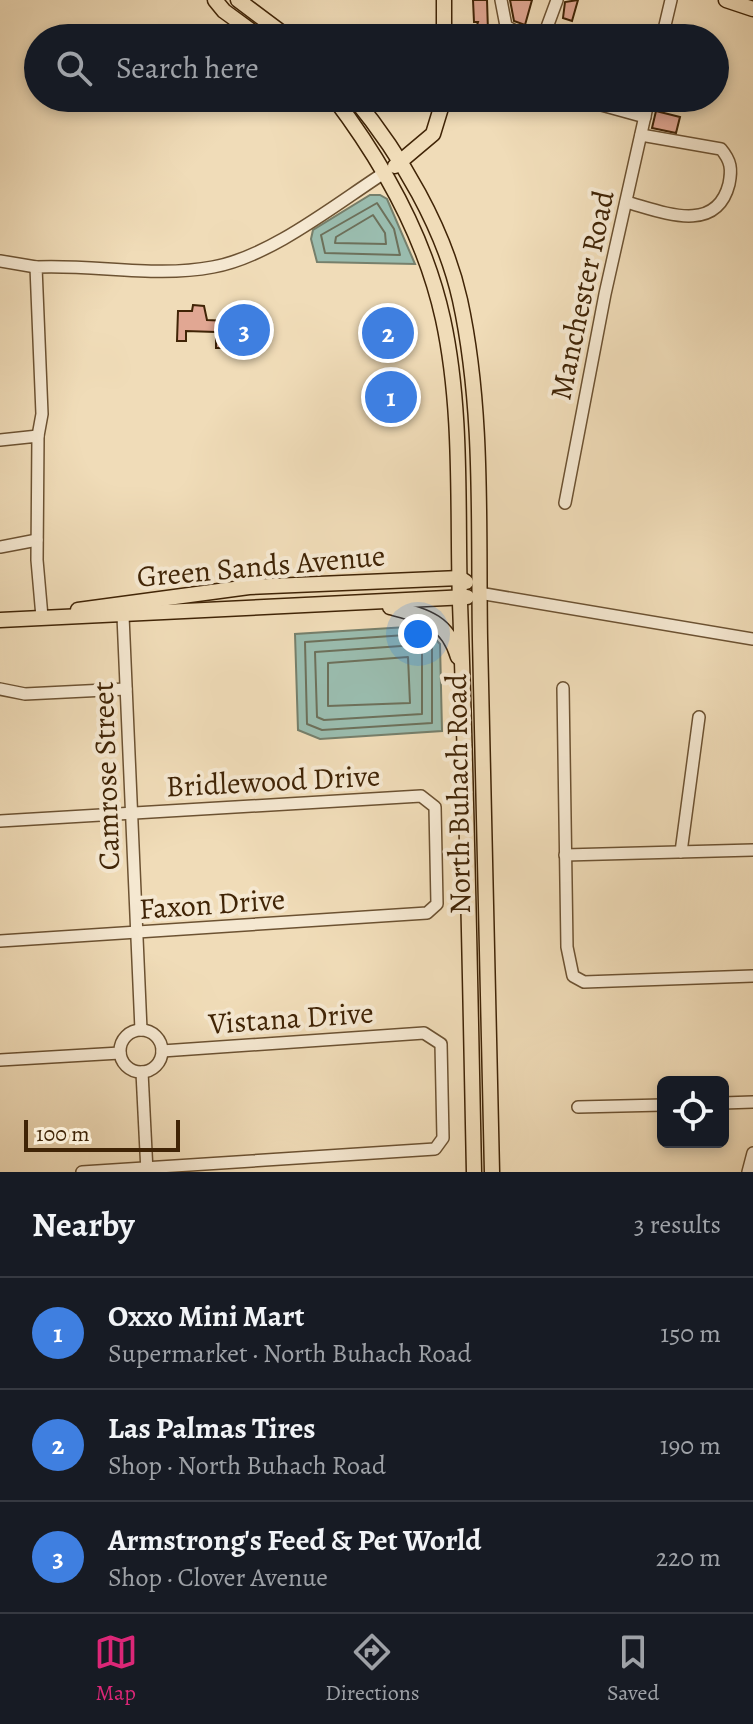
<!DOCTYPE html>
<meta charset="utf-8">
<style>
body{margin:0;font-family:Alegreya,serif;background:#242831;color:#f1f3f6}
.controls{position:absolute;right:24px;bottom:24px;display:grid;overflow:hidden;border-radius:12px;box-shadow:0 4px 12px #0003}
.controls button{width:72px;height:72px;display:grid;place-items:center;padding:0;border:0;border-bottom:2px solid #363941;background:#171b24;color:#f1f3f6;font:40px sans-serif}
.scale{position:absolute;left:24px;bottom:20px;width:156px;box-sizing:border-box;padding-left:8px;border:4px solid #402406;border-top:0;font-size:22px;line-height:28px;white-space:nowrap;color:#402406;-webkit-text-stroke:6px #f5e8d1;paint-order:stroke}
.you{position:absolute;left:418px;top:634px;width:28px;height:28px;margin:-20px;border:6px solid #fff;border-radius:50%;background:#1a73e8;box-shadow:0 0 0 12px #1a73e833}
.badge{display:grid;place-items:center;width:52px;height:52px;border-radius:50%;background:#db2777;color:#fff;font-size:26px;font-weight:700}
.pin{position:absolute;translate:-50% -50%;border:4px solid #fff;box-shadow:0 2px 8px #0006}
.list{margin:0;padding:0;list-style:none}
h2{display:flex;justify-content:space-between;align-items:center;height:104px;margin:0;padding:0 32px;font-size:34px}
h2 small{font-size:26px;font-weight:400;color:#9ea1a6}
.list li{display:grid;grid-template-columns:52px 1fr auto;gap:24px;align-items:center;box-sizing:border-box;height:112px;padding:0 32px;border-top:2px solid #363941}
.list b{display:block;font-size:30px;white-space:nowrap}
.list p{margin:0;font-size:26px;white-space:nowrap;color:#9ea1a6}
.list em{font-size:26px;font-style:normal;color:#9ea1a6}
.icon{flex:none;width:44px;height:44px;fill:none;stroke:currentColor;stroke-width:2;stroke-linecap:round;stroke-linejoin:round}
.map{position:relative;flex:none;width:753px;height:1172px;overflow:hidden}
.search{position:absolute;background:#171b24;box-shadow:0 4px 12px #0003;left:24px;right:24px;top:24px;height:88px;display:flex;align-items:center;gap:20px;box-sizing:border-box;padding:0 28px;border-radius:44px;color:#9ea1a6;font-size:30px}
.sheet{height:440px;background:#171b24}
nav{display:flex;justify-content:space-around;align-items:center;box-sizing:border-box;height:112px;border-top:2px solid #363941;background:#171b24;font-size:22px;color:#9ea1a6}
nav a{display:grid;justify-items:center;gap:4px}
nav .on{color:#db2777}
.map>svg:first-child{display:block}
</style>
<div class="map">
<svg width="753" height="1172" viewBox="0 0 753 1172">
<rect width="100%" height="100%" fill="#f0dcb8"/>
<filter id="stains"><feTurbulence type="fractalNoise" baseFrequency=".0025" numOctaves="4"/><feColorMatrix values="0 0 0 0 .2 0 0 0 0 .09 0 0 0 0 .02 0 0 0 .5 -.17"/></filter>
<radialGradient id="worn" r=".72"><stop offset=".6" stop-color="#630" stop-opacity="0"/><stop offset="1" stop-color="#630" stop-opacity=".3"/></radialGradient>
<g fill="#9abcae" stroke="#767f6b" stroke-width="2">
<polygon points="370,195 380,195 387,199 415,264 317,262 311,239 313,230"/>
<polygon points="423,626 440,644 442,731 320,739 298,730 295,634"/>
</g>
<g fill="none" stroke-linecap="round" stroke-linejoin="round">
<g stroke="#6d705a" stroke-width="2">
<polygon points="377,203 394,229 400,255 325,253 321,235"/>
<polygon points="373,215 385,233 386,244 335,243 336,237"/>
<polygon points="420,634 432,648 432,723 322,730 307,724 305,642"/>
<polygon points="416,645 422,652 422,714 324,720 317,717 315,652"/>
<polygon points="408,657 410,703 328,706 328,663"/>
</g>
</g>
<g fill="#e1a793" stroke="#402406" stroke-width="2">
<polygon points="473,0 487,0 488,31 505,38 473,38 478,22 474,22"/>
<polygon points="510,0 532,0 525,25 514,21"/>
<polygon points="578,0 572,21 563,18 565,2"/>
<polygon points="656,111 680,117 676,133 652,128"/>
<polygon points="193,305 204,306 207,320 272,323 271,338 232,337 232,348 216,348 216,332 186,331 186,341 177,341 178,311 192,311"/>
</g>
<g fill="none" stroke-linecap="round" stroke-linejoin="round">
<defs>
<g id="minor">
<polyline points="501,0 506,26 527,38"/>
<polyline points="543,38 557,0"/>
<polyline points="662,38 671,0"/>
<polyline points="576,98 645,117"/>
<path d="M626 202C660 211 716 236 729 184 732 169 731 161 721 149L641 135"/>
<polyline points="0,261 36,267"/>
<path d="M38 436 42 414 36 267C94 264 156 278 213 267 270 257 336 204 384 173"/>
<polyline points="0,440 38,436 37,560 42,617"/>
<polyline points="565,503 605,294 649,98"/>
<polyline points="0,547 37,540"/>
<polyline points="479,593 753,639"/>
<polyline points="123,616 141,1030"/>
<polyline points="563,688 567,947 573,976 584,982 753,976"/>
<polyline points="0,689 25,694 126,689"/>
<polyline points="0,821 421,796 435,807 437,904 427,913 0,941"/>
<polyline points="681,852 699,717"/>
<polyline points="565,855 753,850"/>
<circle cx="141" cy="1051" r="21"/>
<polyline points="0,1060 120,1053"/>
<polyline points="142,1072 147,1172"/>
<polyline points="723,1103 753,1102"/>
<polyline points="578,1107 663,1105"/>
<polyline points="82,1172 435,1149 443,1138 441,1044 424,1033 162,1051"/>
<polyline points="748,1172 753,1153"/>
</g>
<g id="major">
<polyline points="215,0 224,11 261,38"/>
<polyline points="238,0 289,38"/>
<polyline points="444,0 444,38"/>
<polyline points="726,0 753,9"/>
<path d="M334 98C384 164 425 237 443 319 463 411 457 509 460 603 467 792 470 982 474 1172"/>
<path d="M354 98C401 155 444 228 460 300 484 410 478 527 480 639 484 817 488 994 492 1172"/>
<polyline points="395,166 433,134 444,98"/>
<path d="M390 607C424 616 447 620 458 657"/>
<polyline points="78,610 249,587 460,578 466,582"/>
<polyline points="0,620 467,597"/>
</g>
</defs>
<use href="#minor" stroke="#6c5232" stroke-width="14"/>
<use href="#major" stroke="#402406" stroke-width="17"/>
<use href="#minor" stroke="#f5e8d1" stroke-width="11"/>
<use href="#major" stroke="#f0dcb8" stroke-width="14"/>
</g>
<g text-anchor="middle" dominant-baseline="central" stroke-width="8" stroke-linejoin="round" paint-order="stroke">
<g font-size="30" fill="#402406" stroke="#f5e8d1">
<text transform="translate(582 295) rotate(-78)">Manchester Road</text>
<text transform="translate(261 566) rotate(-5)">Green Sands Avenue</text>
<text transform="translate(106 776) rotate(-92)">Camrose Street</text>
<text transform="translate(273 781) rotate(-3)">Bridlewood Drive</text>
<text transform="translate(458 794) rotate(-91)">North Buhach Road</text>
<text transform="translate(212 904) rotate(-4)">Faxon Drive</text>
<text transform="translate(291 1018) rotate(-4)">Vistana Drive</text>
</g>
</g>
<rect width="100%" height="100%" filter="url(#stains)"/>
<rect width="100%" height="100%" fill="url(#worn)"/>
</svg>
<div class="controls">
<button><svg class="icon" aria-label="locate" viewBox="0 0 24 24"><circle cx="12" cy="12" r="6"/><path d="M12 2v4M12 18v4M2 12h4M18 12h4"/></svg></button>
</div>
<div class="scale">100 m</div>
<div class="you"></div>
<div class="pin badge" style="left:391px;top:397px;background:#3f7fe0">1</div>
<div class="pin badge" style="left:388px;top:333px;background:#3f7fe0">2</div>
<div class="pin badge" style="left:244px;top:330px;background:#3f7fe0">3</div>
<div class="search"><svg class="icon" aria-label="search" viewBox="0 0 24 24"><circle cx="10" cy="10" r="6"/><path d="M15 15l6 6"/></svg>Search here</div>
</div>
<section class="sheet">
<h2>Nearby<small>3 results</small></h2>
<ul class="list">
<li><span class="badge" style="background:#3f7fe0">1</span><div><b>Oxxo Mini Mart</b><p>Supermarket · North Buhach Road</p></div><em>150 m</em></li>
<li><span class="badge" style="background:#3f7fe0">2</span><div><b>Las Palmas Tires</b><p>Shop · North Buhach Road</p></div><em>190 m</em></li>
<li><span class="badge" style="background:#3f7fe0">3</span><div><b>Armstrong's Feed &amp; Pet World</b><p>Shop · Clover Avenue</p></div><em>220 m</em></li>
</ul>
</section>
<nav>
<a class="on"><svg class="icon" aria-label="map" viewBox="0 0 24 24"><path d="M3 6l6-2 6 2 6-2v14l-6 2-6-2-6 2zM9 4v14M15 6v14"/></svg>Map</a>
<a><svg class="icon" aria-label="directions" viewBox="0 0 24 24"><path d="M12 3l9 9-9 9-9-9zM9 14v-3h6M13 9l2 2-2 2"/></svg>Directions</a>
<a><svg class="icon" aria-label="saved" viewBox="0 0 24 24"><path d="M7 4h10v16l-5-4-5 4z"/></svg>Saved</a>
</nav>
